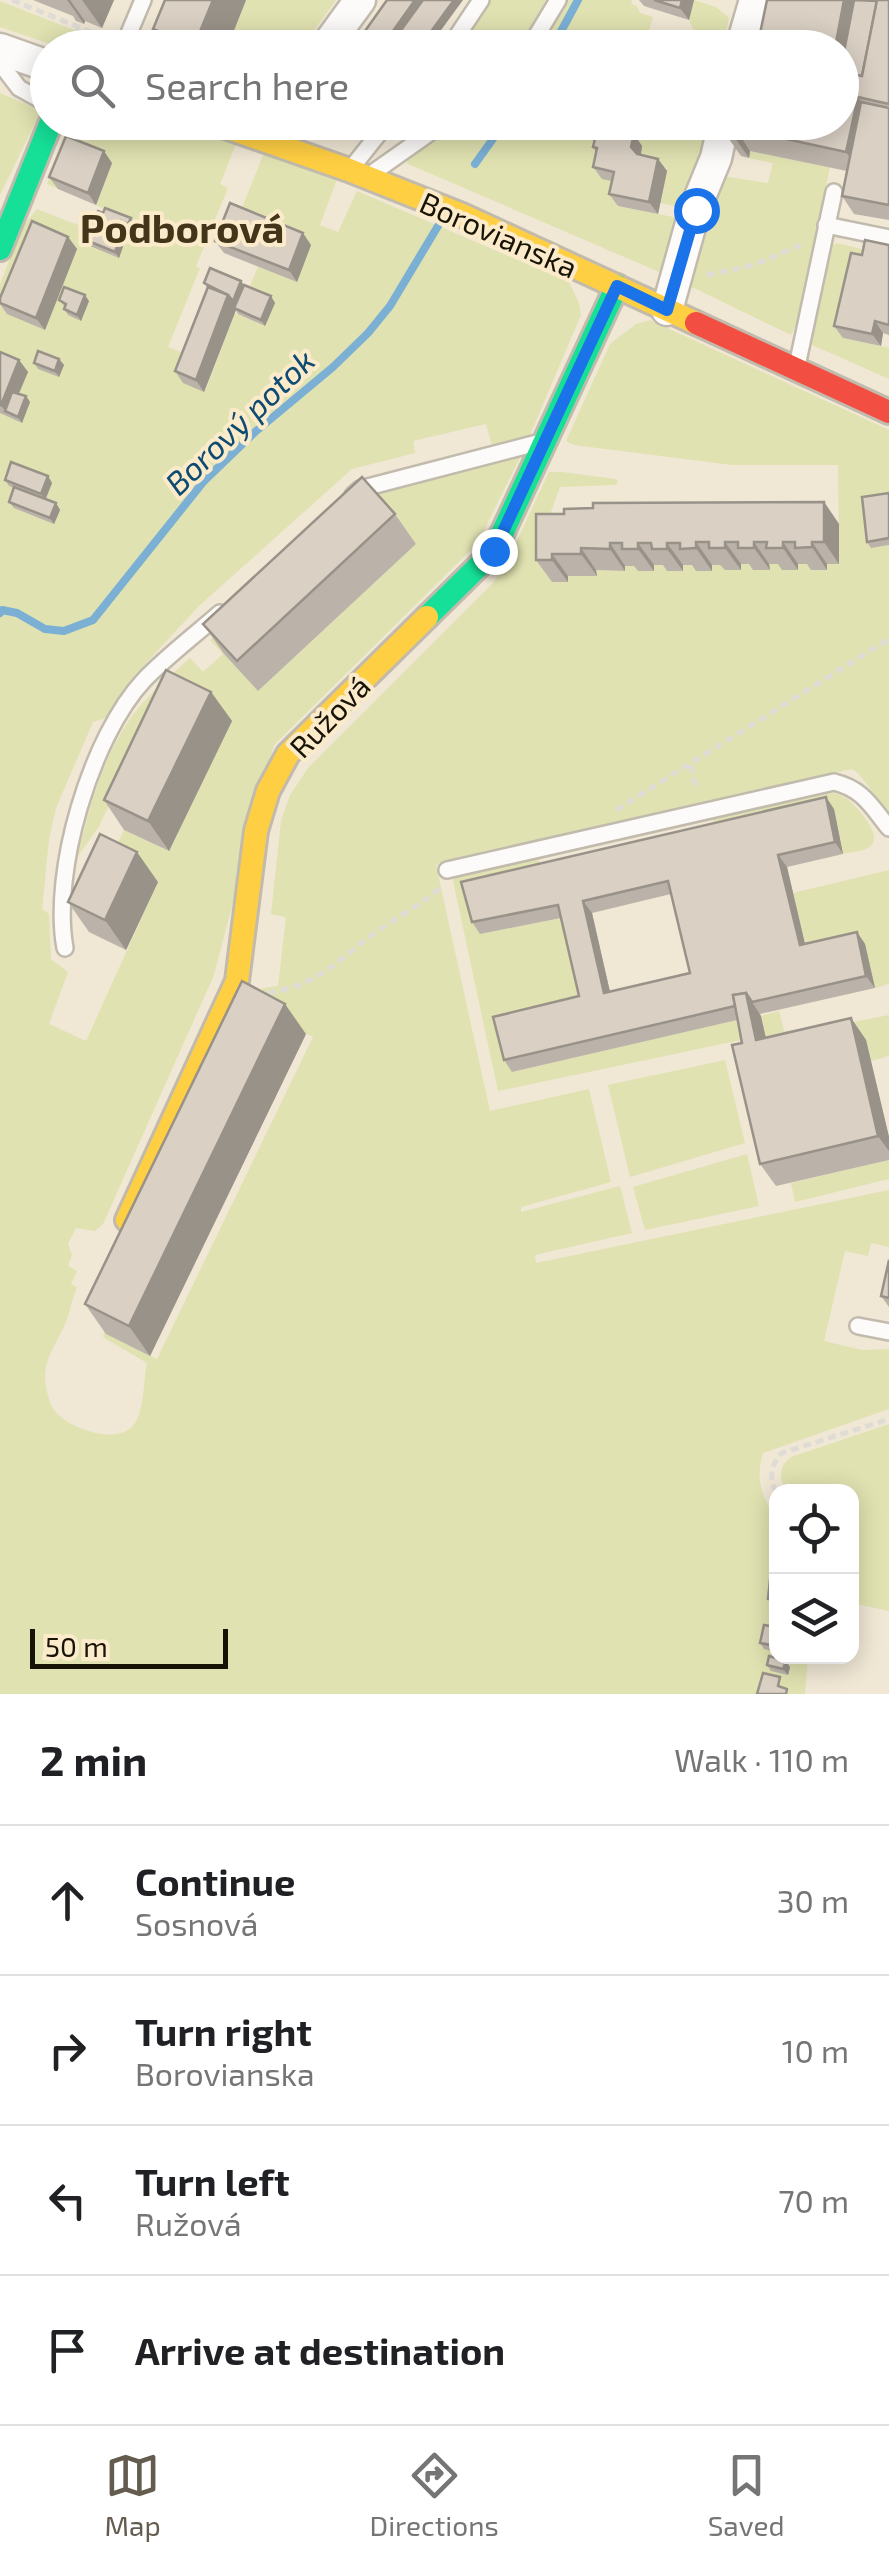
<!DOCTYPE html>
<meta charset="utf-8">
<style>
body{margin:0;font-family:"Exo 2",sans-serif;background:#f2f2f2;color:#202124}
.controls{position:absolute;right:30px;bottom:30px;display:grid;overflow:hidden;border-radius:20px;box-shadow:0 5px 25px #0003}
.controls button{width:90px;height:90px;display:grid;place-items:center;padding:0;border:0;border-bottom:2px solid #e0e0e0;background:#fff;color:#202124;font:50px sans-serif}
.scale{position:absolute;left:30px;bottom:25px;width:198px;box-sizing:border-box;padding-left:10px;border:5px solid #181307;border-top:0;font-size:28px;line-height:35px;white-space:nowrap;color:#181307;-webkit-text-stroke:8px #fbebca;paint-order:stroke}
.stop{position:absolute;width:30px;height:30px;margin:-22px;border:8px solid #1a73e8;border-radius:50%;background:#fff}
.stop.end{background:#1a73e8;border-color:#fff;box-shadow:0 2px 10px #0008}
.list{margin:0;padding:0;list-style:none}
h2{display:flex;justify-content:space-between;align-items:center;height:130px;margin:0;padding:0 40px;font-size:42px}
h2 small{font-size:32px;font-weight:400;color:#757577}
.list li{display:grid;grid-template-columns:65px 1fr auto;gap:30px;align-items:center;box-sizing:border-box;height:150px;padding:0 40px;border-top:2px solid #e0e0e0}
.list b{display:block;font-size:38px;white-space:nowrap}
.list p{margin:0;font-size:32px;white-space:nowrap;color:#757577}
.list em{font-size:32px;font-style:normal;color:#757577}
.icon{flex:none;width:55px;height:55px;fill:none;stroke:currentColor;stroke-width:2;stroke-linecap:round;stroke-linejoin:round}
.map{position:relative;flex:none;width:889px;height:1694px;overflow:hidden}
.search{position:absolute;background:#fff;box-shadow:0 5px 25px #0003;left:30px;right:30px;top:30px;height:110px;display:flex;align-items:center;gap:25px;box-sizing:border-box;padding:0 35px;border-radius:55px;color:#757577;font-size:38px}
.sheet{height:730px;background:#fff}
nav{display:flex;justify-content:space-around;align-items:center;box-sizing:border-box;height:140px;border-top:2px solid #e0e0e0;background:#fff;font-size:28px;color:#757577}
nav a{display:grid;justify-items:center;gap:5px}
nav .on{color:#645d4f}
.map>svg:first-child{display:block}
</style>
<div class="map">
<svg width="889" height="1694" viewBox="0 0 889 1694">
<rect width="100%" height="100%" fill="#f0e7d5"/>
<g fill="#e0e2b1">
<polygon points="246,0 336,0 302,47 227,47"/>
<polygon points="488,0 548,0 520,47 452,48"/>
<polygon points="566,0 632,0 631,4 637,6 640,13 653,17 644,47 540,48"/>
<polygon points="694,0 716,7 729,18 723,47 693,47 696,35 689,20"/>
<polygon points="0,1 117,47 59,47 0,27"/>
<polygon points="0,93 35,108 40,113 0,195"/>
<path d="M175 122 236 144 220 184 228 188 196 266 200 268 168 347 193 357 205 391 235 313 265 326 248 291 258 267 297 281 239 215 264 153 337 179 320 225 338 232 357 191 569 282 579 303 581 315 529 437 492 446 486 424 413 441 415 453 352 469 200 605 134 676 108 717 93 722 56 808 49 839 42 909 49 914 51 959 68 972 49 1024 86 1041 158 882 111 857 124 830 168 851 154 714 98 828 78 856C88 810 103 757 130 719 147 695 169 677 190 658L203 672 223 654 210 640 233 620 224 654 259 690 416 544 371 496 521 456 477 544 274 745 214 975 103 1224 95 1231 76 1228 68 1244 72 1255 68 1266 77 1271 71 1284 77 1287C73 1297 71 1306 68 1316 61 1339 44 1355 45 1380 46 1389 49 1403 54 1410 68 1429 120 1447 135 1423 145 1407 143 1381 147 1363L103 1337 111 1305 106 1334 157 1359 313 1037 263 1011 241 1034 263 988 278 986 286 917 271 914 281 821 290 795 308 768 493 583 509 558 549 472H562L616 479 618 482 615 485 560 487 551 512 552 581 567 582 568 576H596V570L625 571V566H638L639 571H653L654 565H667L668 571H682L683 565H696V571H711L712 565 724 564 740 570 741 564H782L783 570H798V564H811L827 569V564L839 563 838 465H732L574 445 566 441 610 344 636 324 650 320 889 430V500L871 547 889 545V813L858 773 852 769 436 865 490 1111 589 1089 611 1182 521 1207V1212L620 1186 632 1233 535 1255 536 1263 889 1190V1247L871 1243 868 1256 845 1251 824 1341 862 1350 889 1349V1409L763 1453C756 1476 760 1492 772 1512H776V1656L808 1657 805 1694H0V284L23 226 37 209 96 232 118 258 135 225 96 205 111 163 58 189 47 184 69 123Z"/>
<polygon points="462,123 659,123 703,137 708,123 714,125 686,208 660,203 667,171 622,184 618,206 683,219 666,275 406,163 413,155"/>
<polygon points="750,151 830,167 797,323 791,335 688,285 704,209 721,179 729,177 768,183 773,163 749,158"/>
<polygon points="837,243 873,252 843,338 889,348 889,379 810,344 833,245"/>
<path d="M826 791C834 793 842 795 849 800 858 809 886 837 868 848 862 852 850 852 843 854L834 810 716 836 712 817Z"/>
<polygon points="538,857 543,876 480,934 567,917 587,1008 512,1072 749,1017 741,1040 498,1091 452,876"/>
<polygon points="889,870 889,984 875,988 865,944 808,957 793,893"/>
<polygon points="779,1011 784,1031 813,1030 889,1015 889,1056 871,1061 866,1041 771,1063 761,1016"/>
<polygon points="725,1060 745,1143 630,1177 608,1085"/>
<polygon points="747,1154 759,1206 645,1230 633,1187"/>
<polygon points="889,1160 889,1179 795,1202 791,1183"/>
<path d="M889 1424V1611L852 1603V1491H786C779 1478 778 1467 791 1457Z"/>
</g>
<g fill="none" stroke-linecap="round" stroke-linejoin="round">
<g stroke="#7bb0d4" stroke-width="8">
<polyline points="552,48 578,0"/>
<polyline points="475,164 505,122"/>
<polyline points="0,613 2,610 17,613 45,629 64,631 93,620 204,481 255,432 333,367 368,333 390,306 438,226"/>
</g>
<defs>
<g id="lane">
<polyline points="124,45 143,0"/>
<polyline points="449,48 481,0"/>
<polyline points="529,48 558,0"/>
<polyline points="0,63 19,88 48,104"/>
<polyline points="353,166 388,122"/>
<polyline points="374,172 445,122"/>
<polyline points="826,225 889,238"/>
<polyline points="797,366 834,192"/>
<polyline points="353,495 360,489 537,443"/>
<path d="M447 870 834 782C863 789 871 806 889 828"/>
<path d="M65 948C51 872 91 737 144 680 167 656 195 635 220 613"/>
<polyline points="858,1326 889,1332"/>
</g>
<g id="street">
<polyline points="325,48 360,0"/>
<polyline points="741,48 755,0"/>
<polyline points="0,49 48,66"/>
<polyline points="667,310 695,209 716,158 724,122"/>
</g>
<g id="fast">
<polyline points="0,249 51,122"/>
<polyline points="427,617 494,551 617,286"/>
</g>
<g id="slow">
<polyline points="211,122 349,170 462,215 696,323"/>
<polyline points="127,1220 237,981 256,831 268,791 288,754 427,617"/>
</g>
<polyline id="jam" points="696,323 889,412"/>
</defs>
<use href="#lane" stroke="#c2bbad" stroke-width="20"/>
<use href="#street" stroke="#c2bbad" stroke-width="35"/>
<use href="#fast" stroke="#c2bbad" stroke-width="28"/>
<use href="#slow" stroke="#c2bbad" stroke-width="28"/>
<use href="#jam" stroke="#c2bbad" stroke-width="28"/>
<g stroke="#dfdcd6" stroke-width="5" stroke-dasharray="8 5" stroke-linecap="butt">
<polyline points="12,0 106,38"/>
<polyline points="71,48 79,27"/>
<polyline points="707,275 754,265 801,245"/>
<polyline points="691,765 696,791"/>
<polyline points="616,810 889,639"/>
<path d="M268 993C324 984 339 957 382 928 402 914 422 904 440 888"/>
<path d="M776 1492C769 1478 770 1465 782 1453L889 1419"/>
</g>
<use href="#lane" stroke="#fdfbf9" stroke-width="15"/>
<use href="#street" stroke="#fdfbf9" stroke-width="30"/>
<use href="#fast" stroke="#16e098" stroke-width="22"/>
<use href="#slow" stroke="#ffcf43" stroke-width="22"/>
<use href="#jam" stroke="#f24e42" stroke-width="22"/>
</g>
<g fill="#bbb3a9" fill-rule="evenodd">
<polygon points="33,0 114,0 102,28 85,21 84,24 76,21 73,16"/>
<polygon points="246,0 227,48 166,48 153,29"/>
<polygon points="639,0 694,0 689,20 644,6"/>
<polygon points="889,0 889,220 854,214 842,196 847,171 750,151 749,158 741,156 719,125 877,1"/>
<polygon points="642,146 641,155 658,159 667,171 658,214 618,206 609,194 612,181 602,179 593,167 596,152 593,147"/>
<polygon points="112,163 96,205 58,189 49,177"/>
<polygon points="103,213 131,218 135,224 132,230 125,227 120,238 124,244 119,258 90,246 86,240"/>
<polygon points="68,237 77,249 45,330 7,314 0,304 0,298"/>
<polygon points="215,241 311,245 297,282 224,253"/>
<polygon points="889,245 889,335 883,333 881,346 843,338 834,326 862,255"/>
<polygon points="241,281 244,285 275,303 265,326 238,314 236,310 204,392 183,383 175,371 207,288 204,283"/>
<polygon points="59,300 89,301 81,321 68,315 64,309 65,307"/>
<polygon points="0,352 19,360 28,372 19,394 26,396 30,402 22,423 0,413"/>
<polygon points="59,359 64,365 59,377 38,369 34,363"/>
<polygon points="48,476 52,483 46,499 56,503 60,510 54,524 14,508 9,502 14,488 9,486 5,480"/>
<polygon points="889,493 889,545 871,548 867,542"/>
<polygon points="824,502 839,524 839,564 827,564 827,570 811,570 807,564 798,564 798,570 782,570 778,564 769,564 770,570 753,570 749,564 741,564 741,570 725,570 720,565 712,565 712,571 696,571 692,565 683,565 683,571 667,571 663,565 654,565 654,571 638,571 634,566 625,566 625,571 596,570 597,576 568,576 568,582 552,582 536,560 564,514"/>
<polygon points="395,514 416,544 258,691 224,654 203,624"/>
<polygon points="211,692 232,721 169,851 124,830 104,800"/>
<path d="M834 809 843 854 787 867 805 944 857 932 865 944 875 988 760 1014 766 1038 851 1018 866 1040 889 1137V1160L776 1186 760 1164 737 1020 512 1072 504 1060 579 996 561 918 480 934 472 922ZM671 894 690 973 610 992 592 913Z"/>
<polygon points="158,882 126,950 89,932 68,902"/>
<polygon points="306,1034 150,1356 106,1334 85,1304"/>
<polygon points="889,1260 889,1307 881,1296"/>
<polygon points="776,1580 776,1605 772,1605 768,1599"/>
<polygon points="776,1627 776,1652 764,1649 760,1643"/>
<polygon points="767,1665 790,1667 788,1675 771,1671"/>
</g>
<g fill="#999289">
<polygon points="67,0 70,0 85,21 84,24"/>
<polygon points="82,0 114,0 102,28"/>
<polygon points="213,0 246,0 227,48 196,48 194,46"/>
<polygon points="415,0 423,0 390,48 381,48"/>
<polygon points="454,0 463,0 428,48 419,48"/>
<polygon points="682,0 694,0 689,20 680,8"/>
<polygon points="844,0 864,0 842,81 842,48 835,48"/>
<polygon points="858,97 873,120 862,174 846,152"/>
<polygon points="735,128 750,151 749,158 733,135"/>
<polygon points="634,134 642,146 640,159 631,147"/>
<polygon points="104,151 112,163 96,205 88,193"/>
<polygon points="658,159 667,171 658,214 649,202"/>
<polygon points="131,218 135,224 132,230 128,224"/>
<polygon points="121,221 125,227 118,242 114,236"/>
<polygon points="303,233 311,245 297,282 289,270"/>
<polygon points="68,237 77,249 45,330 36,318"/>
<polygon points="120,238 124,244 119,258 115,252"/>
<polygon points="241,281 245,287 234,308 236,310 204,392 196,380 228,295"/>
<polygon points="85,295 89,301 81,321 77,315"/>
<polygon points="271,296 275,303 265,326 261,320"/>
<polygon points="875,321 883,333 881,346 872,334"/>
<polygon points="59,359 64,365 59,377 55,371"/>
<polygon points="19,360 28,372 10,413 5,411 1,405"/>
<polygon points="26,396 30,402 22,423 18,417"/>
<polygon points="48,476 52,483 45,500 41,494"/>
<polygon points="824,502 839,524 839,564 824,542"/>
<polygon points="56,503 60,510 54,524 50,518"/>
<polygon points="696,542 712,565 712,571 696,548"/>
<polygon points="725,542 741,564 741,570 725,548"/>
<polygon points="754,542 769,564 770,570 754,548"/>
<polygon points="783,542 798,564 798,570 783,548"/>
<polygon points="812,542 827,564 827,570 812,547"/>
<polygon points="610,543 625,566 625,571 610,549"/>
<polygon points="638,543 654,565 654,571 638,549"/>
<polygon points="667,543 683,565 683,571 667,549"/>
<polygon points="581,548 596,570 597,576 581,554"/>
<polygon points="552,554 568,576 568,582 552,560"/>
<polygon points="211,692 232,721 169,851 148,821"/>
<polygon points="826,797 834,809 843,854 835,842"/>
<polygon points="137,852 158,882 126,950 105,920"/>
<polygon points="778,855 787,867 808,957 800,945"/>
<polygon points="583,901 592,913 613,1005 604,993"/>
<polygon points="857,932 865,944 875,988 866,976"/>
<polygon points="746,993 761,1016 771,1062 756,1040"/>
<polygon points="285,1004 306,1034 150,1356 129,1326"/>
<polygon points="851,1018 866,1040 889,1137 889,1151 878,1136"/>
<polygon points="786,1661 790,1667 788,1675 783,1669"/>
</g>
<g fill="#dad0c4" stroke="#999289" stroke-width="2.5" fill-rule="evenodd">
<polygon points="165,0 213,0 194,46 153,29"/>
<polygon points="387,0 415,0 381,48 353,48"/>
<polygon points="423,0 454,0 419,48 388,48"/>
<polygon points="654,0 682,0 680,8"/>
<polygon points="767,0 844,0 835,48 757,48"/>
<polygon points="854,0 877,1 862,76 842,72 842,62"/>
<polygon points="877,0 889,0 889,104 858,97 846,152 735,128 733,135 726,134 727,127 719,125 720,122 842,122 842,72 862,76"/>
<polygon points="636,43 656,48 635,48"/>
<polygon points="861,102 889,108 889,205 842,196"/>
<polygon points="598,126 634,134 631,147 637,154 658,159 649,202 609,194 614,172 593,167 597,148 593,147"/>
<polygon points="66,136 104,151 88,193 49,177"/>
<polygon points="230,203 303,233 289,270 215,241"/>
<polygon points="105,208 131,218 128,224 121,221 114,236 120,238 115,252 86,240 98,211 103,213"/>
<polygon points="32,221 68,237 36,318 0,303 0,298"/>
<polygon points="865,240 889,245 889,325 875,321 872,334 834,326 851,253 862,255"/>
<polygon points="210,268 241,281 233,301 228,295 204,283"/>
<polygon points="244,285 271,296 261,320 234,308"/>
<polygon points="64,287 85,295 77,315 64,309 66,304 59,300"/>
<polygon points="208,287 228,295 196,380 175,371"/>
<polygon points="38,351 59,359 55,371 34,363"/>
<polygon points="0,352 19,360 1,405 0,404"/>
<polygon points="12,392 26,396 18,417 5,411"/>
<polygon points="11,462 48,476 41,494 5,480"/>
<polygon points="362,477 395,514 237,661 203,624"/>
<polygon points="14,487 56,503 50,518 9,502"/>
<polygon points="889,493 889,538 867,542 862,497"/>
<polygon points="824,502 824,542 812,542 812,547 795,548 795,542 783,542 783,548 766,548 767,542 754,542 754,548 738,548 738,542 725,542 725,548 709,548 709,542 696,542 696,548 680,549 680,543 667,543 667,549 652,549 651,543 638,543 638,549 622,549 622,543 610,543 610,549 581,548 581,554 552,554 552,560 536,560 536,514 564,514 564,509 593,508 593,503"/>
<polygon points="166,670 211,692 148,821 104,800"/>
<path d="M826 797 835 842 778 855 800 945 857 932 866 976 752 1002 746 993 733 995 735 1006 504 1060 493 1017 579 996 558 905 472 922 461 882ZM668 881 690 973 604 993 583 901Z"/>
<polygon points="100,834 137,852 105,920 68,902"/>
<polygon points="242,981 285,1004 129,1326 85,1304"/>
<polygon points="746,993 756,1040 851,1018 878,1136 760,1164 732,1045 742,1043 733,995"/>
<polygon points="889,1260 889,1298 881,1296"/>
<polygon points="770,1580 776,1580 776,1600 768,1599"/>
<polygon points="764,1625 776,1627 776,1646 760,1643"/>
<polygon points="769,1656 786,1661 783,1669 767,1665"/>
<polygon points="763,1673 780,1677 778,1686 787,1689 786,1694 757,1694"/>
</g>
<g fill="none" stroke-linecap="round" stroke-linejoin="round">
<polyline stroke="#1a73e8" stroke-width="12" points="494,551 617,286 667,310 696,210"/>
</g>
<g text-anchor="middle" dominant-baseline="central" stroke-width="8" stroke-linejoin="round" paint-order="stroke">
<g font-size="30" fill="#181307" stroke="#fbebca">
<text transform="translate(499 234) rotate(24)">Borovianska</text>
<text transform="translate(329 716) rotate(-46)">Ružová</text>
</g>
<g font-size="32" font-style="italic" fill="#0d4b72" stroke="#fbebca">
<text transform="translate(239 421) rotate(-44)">Borový potok</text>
</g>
<g font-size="40" font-weight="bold" fill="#423519" stroke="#fbebca">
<text x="182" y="227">Podborová</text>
</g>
</g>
</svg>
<div class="controls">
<button><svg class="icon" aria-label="locate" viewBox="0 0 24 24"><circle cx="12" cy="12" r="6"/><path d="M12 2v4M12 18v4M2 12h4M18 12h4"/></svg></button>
<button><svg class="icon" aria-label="layers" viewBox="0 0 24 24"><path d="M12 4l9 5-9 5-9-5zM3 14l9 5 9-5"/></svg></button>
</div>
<div class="scale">50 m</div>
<div class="stop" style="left:696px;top:210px"></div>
<div class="stop end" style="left:494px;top:551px"></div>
<div class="search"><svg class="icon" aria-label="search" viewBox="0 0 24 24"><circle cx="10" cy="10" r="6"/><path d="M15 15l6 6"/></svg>Search here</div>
</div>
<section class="sheet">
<h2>2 min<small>Walk · 110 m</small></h2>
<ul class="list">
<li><svg class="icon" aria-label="ahead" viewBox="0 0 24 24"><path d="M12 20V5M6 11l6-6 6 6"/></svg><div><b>Continue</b><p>Sosnová</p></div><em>30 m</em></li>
<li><svg class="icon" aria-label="right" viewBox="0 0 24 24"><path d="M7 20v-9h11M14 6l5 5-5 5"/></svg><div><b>Turn right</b><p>Borovianska</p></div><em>10 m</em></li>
<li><svg class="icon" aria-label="left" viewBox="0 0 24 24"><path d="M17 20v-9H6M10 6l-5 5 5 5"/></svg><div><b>Turn left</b><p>Ružová</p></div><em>70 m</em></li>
<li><svg class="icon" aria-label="arrive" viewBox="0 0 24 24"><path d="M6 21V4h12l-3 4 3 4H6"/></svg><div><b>Arrive at destination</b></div></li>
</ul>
</section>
<nav>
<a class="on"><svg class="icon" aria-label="map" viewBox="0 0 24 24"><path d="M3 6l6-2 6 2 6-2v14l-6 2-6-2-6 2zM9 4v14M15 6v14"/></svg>Map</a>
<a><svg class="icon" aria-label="directions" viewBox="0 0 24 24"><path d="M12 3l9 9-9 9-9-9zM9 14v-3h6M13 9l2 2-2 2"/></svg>Directions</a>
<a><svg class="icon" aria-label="saved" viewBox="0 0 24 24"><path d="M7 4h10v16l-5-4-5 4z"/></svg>Saved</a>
</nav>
